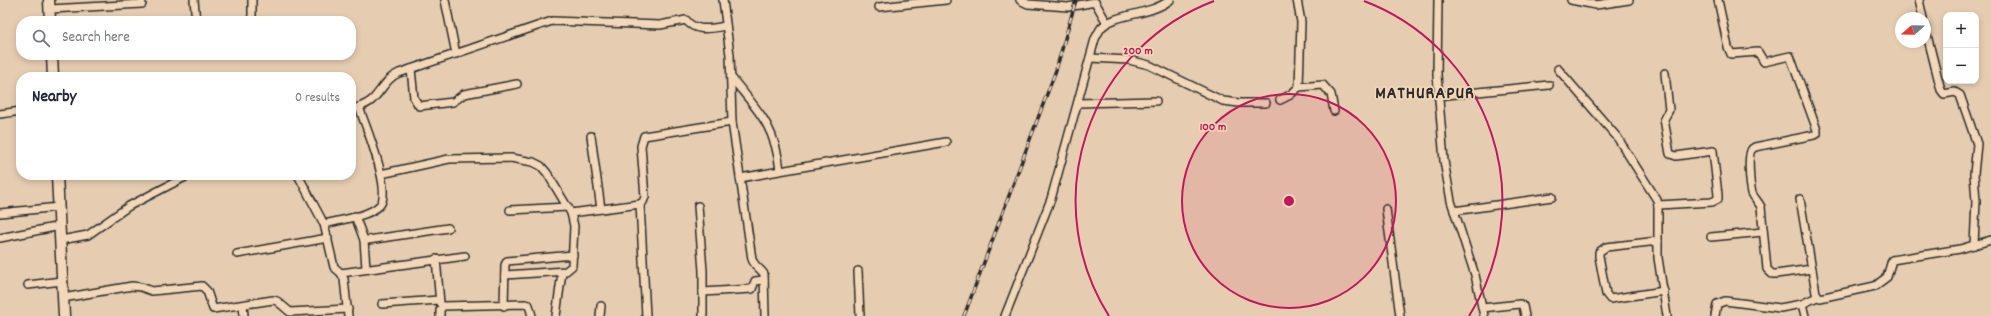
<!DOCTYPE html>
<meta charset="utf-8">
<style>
body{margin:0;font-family:Dekko,sans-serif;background:#f2f2f3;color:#1f2937}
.controls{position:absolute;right:12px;top:12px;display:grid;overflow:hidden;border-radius:8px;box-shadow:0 2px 6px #0003}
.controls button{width:36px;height:36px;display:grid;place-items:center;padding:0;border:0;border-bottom:1px solid #e0e1e3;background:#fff;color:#1f2937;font:20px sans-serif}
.compass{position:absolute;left:1895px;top:12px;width:36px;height:36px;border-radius:50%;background:#fff;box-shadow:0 2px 6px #0003;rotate:250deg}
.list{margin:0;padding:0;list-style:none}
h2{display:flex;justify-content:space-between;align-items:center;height:52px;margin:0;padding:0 16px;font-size:17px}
h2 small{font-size:13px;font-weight:400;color:#747a83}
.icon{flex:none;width:22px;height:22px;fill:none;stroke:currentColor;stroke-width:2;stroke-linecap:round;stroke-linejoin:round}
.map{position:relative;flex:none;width:1991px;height:316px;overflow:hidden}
.search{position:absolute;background:#fff;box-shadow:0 2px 6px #0003;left:16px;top:16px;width:340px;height:44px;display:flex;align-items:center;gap:10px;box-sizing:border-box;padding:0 14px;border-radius:16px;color:#747a83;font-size:15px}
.panel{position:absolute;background:#fff;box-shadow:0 2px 6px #0003;left:16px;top:72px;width:340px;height:108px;border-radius:16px}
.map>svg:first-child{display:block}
</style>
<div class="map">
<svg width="1991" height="316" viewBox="0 0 1991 316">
<rect width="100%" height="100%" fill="#e6cdb1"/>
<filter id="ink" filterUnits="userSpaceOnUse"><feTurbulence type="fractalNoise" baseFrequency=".025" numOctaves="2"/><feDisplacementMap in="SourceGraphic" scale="8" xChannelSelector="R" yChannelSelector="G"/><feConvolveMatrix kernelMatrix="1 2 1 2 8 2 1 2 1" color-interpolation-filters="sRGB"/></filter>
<g filter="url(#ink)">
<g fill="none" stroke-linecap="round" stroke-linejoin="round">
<defs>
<g id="street">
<polyline points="194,0 196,21"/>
<polyline points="252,0 252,21"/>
<polyline points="445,0 456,54"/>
<path d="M723 0 730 55 732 122 752 259C754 266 760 268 764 274L765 316"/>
<polyline points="1020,0 1028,4 1068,7 1095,2 1107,23"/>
<polyline points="1297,0 1301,22 1299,87"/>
<polyline points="1438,0 1437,75 1444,161 1451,201 1475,275 1484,316"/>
<polyline points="1571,0 1596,5 1629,0"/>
<path d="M1718 0 1728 47 1731 54 1758 52 1764 62 1790 56 1817 130V134L1814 135 1755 147 1752 149C1747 154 1750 185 1752 193 1754 198 1758 201 1761 207L1767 269 1772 274H1776L1812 269"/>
<polyline points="1919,0 1923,18"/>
<polyline points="879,7 946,0"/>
<polyline points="50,9 142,4"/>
<polyline points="1925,27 1941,90 1944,94 1955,92 1960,95 1977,144 1974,174 1976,201 1974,245"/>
<polyline points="1090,58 1129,60 1149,65 1223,101 1239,103 1266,103"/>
<polyline points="411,69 414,98 419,106 453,102 464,94 517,84"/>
<polyline points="1558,69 1617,137 1657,200 1658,205 1658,258 1667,316"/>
<path d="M731 77C758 111 775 125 780 170"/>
<polyline points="1437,96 1549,85"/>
<polyline points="1280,100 1290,95 1299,87 1323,85 1331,94 1334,111"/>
<polyline points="1078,103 1156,101"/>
<path d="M351 110C359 107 368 105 374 98 383 88 387 78 399 73L552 21 660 25 686 20C696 33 712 28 726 26"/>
<polyline points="0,114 21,111"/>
<polyline points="591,136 601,209"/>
<polyline points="381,174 449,159 511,158 533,162 541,166 547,173 571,213 574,226 572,266 566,271 505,275"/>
<polyline points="298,175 324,224 334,267 341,273 344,279 348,316"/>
<polyline points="740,178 946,142"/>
<polyline points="1800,199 1816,293 1820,298 1875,286 1887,277 1892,260 1960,249 1991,240"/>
<polyline points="640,204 646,316"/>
<polyline points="1658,205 1712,202 1718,199 1718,195 1713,151 1676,156 1670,154 1664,119 1669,110 1665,73"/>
<polyline points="698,206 703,271 703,316"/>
<polyline points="1386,209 1400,316"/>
<polyline points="510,210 568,207"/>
<polyline points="1454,211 1552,197"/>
<polyline points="0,213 59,207"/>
<polyline points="571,213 640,204 643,202 645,197 641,146 644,136 732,122"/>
<polyline points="355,216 364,240 368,240 448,228"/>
<path d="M324 224C339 220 367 217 379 206 394 193 365 125 359 107"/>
<polyline points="1711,237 1763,232"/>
<polyline points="0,238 60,226"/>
<polyline points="61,240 88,235 129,206 189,175"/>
<polyline points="364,240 366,268"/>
<polyline points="1658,241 1606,247 1599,252 1599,256 1606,294 1610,299 1664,291"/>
<polyline points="237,254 328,238"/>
<polyline points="436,259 440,303"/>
<polyline points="858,271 860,316"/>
<polyline points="341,273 465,256"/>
<polyline points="28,285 62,281"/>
<polyline points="703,292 752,289 755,281 764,280"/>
<polyline points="63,298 132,286 141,287 152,291 202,286 207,291 213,309 273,300 277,301 290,312 348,309"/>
<polyline points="382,304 439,300"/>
<polyline points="1802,304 1817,297"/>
<polyline points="243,305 244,316"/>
<polyline points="504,306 505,265 507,261 573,255"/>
<polyline points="1482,308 1520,304 1523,306 1525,316"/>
<polyline points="440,316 440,310 443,306 525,304 529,305 532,316"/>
<polyline points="556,316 562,272"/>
<polyline points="600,316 601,306"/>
<path d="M1005 316 1051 199 1095 39C1097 35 1099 31 1101 28 1114 13 1150 16 1170 0"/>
<polyline points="1715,316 1717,304 1725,301 1780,308 1802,304 1805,316"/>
</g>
<g id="secondary">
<polyline points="49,0 50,21"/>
<polyline points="52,55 53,77"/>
<polyline points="57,175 64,316"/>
</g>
</defs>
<use href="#street" stroke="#2b2b2b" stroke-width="10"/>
<use href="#secondary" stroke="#2b2b2b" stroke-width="13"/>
<use href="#street" stroke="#f2d7b9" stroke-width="7"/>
<use href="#secondary" stroke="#f2d7b9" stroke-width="10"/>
<defs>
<polyline id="rail" points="964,316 1056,70 1076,0"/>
</defs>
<use href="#rail" stroke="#2b2b2b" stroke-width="3.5"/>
<use href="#rail" stroke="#f2d7b9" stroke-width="2" stroke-dasharray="6" stroke-linecap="butt"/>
</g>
</g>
<circle cx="1289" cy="201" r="107" fill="#c2185b" fill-opacity=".12"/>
<g fill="none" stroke="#c2185b" stroke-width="2">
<circle cx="1289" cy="201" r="107"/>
<path d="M1109 316A214 214 0 0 1 1214 1M1364 1A214 214 0 0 1 1469 316"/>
</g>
<g text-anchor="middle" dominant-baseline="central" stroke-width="3.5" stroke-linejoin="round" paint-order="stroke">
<g font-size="18" font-weight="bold" letter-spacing="1" fill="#2b2b2b" stroke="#f2d7b9">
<text x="1425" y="94">MATHURAPUR</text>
</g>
</g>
<circle cx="1289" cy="201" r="6" fill="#c2185b" stroke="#f2d7b9" stroke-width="2"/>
<g font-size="12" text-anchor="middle" font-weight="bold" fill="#c2185b" stroke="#f2d7b9" stroke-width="3.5" stroke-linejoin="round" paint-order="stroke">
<text x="1138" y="54">200 m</text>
<text x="1213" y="130">100 m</text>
</g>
</svg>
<div class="controls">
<button>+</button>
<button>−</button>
</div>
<svg class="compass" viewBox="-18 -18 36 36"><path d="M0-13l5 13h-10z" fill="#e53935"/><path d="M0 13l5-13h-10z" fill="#747a83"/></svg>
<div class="search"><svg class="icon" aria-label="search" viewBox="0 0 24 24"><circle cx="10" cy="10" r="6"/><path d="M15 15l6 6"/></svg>Search here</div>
<section class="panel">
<h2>Nearby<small>0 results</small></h2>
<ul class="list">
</ul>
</section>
</div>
